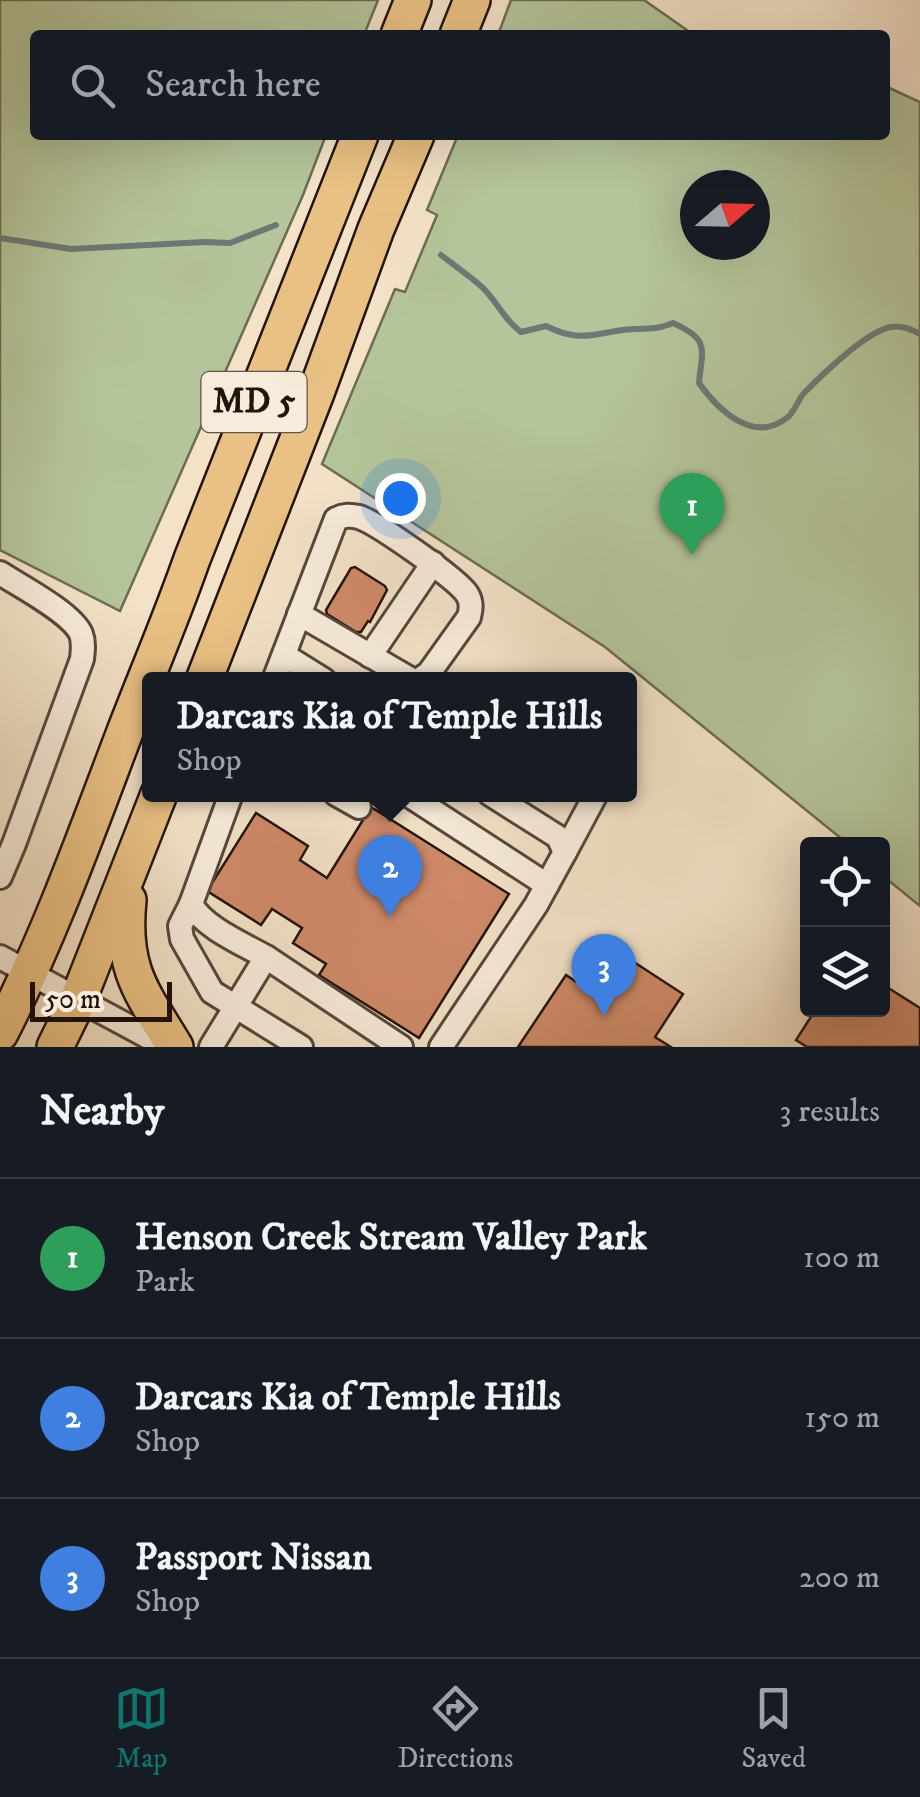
<!DOCTYPE html>
<style>
body{margin:0;font-family:"IM FELL DW Pica",serif;background:#242831;color:#f1f3f6}
.controls{position:absolute;right:30px;bottom:30px;display:grid;overflow:hidden;border-radius:10px;box-shadow:0 10px 40px #0002}
.controls button{width:90px;height:90px;display:grid;place-items:center;padding:0;border:0;border-bottom:2px solid #363941;background:#171b24;color:#f1f3f6;font:50px sans-serif}
.compass{position:absolute;left:680px;top:170px;width:90px;height:90px;border-radius:50%;background:#171b24;box-shadow:0 10px 40px #0002;rotate:70deg}
.scale{position:absolute;left:30px;bottom:25px;width:142px;box-sizing:border-box;padding-left:10px;border:5px solid #22130d;border-top:0;font-size:28px;line-height:35px;white-space:nowrap;color:#22130d;-webkit-text-stroke:8px #f7ecdb;paint-order:stroke}
.you{position:absolute;left:400px;top:498px;width:35px;height:35px;margin:-25px;border:8px solid #fff;border-radius:50%;background:#1a73e8;box-shadow:0 0 0 15px #1a73e833}
.badge{display:grid;place-items:center;width:65px;height:65px;border-radius:50%;background:#0f766e;color:#fff;font-size:32px;font-weight:700}
.pin{position:absolute;translate:-50% -82px;filter:drop-shadow(0 2px 5px #0008)}
.pin::after{content:'';position:absolute;top:52px;width:35px;height:30px;background:inherit;clip-path:polygon(0 0,100% 0,50% 100%)}
.popup{position:absolute;left:142px;top:672px;width:495px;height:130px;box-sizing:border-box;display:grid;place-content:center;border-radius:10px;background:#171b24;filter:drop-shadow(0 2px 8px #0005);font-size:32px;white-space:nowrap;color:#9ea1a6}
.popup b{font-size:38px;color:#f1f3f6}
.popup::after{content:'';position:absolute;left:50%;top:100%;margin-left:-20px;border:20px solid transparent;border-top-color:#171b24}
.list{margin:0;padding:0;list-style:none}
h2{display:flex;justify-content:space-between;align-items:center;height:130px;margin:0;padding:0 40px;font-size:42px}
h2 small{font-size:32px;font-weight:400;color:#9ea1a6}
.list li{display:grid;grid-template-columns:65px 1fr auto;gap:30px;align-items:center;box-sizing:border-box;height:160px;padding:0 40px;border-top:2px solid #363941}
.list b{display:block;font-size:38px;white-space:nowrap}
.list p{margin:0;font-size:32px;white-space:nowrap;color:#9ea1a6}
.list em{font-size:32px;font-style:normal;color:#9ea1a6}
.icon{flex:none;width:55px;height:55px;fill:none;stroke:currentColor;stroke-width:2;stroke-linecap:round;stroke-linejoin:round}
.map{position:relative;flex:none;width:920px;height:1047px;overflow:hidden}
.search{position:absolute;background:#171b24;box-shadow:0 10px 40px #0002;left:30px;right:30px;top:30px;height:110px;display:flex;align-items:center;gap:25px;box-sizing:border-box;padding:0 35px;border-radius:10px;color:#9ea1a6;font-size:38px}
.sheet{height:610px;background:#171b24}
nav{display:flex;justify-content:space-around;align-items:center;box-sizing:border-box;height:140px;border-top:2px solid #363941;background:#171b24;font-size:28px;color:#9ea1a6}
nav a{display:grid;justify-items:center;gap:5px}
nav .on{color:#0f766e}
.map>svg:first-child{display:block}
</style>
<div class="map">
<svg width="920" height="1047" viewBox="0 0 920 1047">
<rect width="100%" height="100%" fill="#f3e2c8"/>
<filter id="stains"><feTurbulence type="fractalNoise" baseFrequency=".002" numOctaves="4"/><feColorMatrix values="0 0 0 0 .2 0 0 0 0 .09 0 0 0 0 .02 0 0 0 .5 -.17"/></filter>
<radialGradient id="worn" r=".72"><stop offset=".6" stop-color="#630" stop-opacity="0"/><stop offset="1" stop-color="#630" stop-opacity=".3"/></radialGradient>
<g fill="#b5c49a" stroke="#6c6c54" stroke-width="2.5" fill-rule="evenodd">
<polygon points="0,0 378,0 364,35 35,35 35,135 326,135 303,195 120,611 0,550"/>
<polygon points="511,0 644,0 694,35 498,35"/>
<path d="M885 86 920 102V906L883 876 882 844H848L605 647 322 464 395 289 405 292 437 215 427 210 458 135H885ZM695 185H755V245H695Z"/>
</g>
<g fill="none" stroke-linecap="round" stroke-linejoin="round">
<g stroke="#6b7975" stroke-width="6">
<polyline points="0,238 71,249 205,242 230,243 276,225"/>
<path d="M441 255C455 266 470 276 482 287 497 301 504 320 521 332L546 326C584 345 596 331 634 329 652 328 655 330 673 323 711 340 702 349 699 383 718 410 754 445 788 417 795 411 798 399 805 392 823 374 867 331 891 327 901 325 911 329 920 334"/>
</g>
</g>
<g fill="#cf8a69" stroke="#22130d" stroke-width="2.5">
<polygon points="355,567 385,586 387,590 370,622 368,621 361,632 356,632 327,614 326,610 351,568"/>
<polygon points="371,807 509,894 419,1038 319,975 326,964 293,943 302,928 272,909 261,925 207,891 256,813 308,846 300,860 327,878"/>
<polygon points="617,951 683,994 655,1037 671,1047 518,1047 566,975 590,991"/>
<polygon points="882,984 920,1008 920,1047 807,1047 796,1040 816,1009 882,1009"/>
</g>
<g fill="none" stroke-linecap="round" stroke-linejoin="round">
<defs>
<g id="minor">
<path d="M0 573C20 586 72 613 81 634 84 642 83 650 82 659L14 844 0 877"/>
<polyline points="299,614 412,680"/>
<polyline points="284,655 324,680"/>
<polyline points="370,656 433,563"/>
<path d="M274 680 336 519C344 515 350 515 359 517 377 523 456 578 467 594 472 602 471 609 469 617L429 673 419 680"/>
<path d="M231 794 191 904C203 927 243 944 266 957"/>
<polyline points="336,794 359,807"/>
<polyline points="407,794 547,885"/>
<polyline points="565,852 596,794"/>
<polyline points="191,904 180,926 182,939 212,992 301,1047"/>
<polyline points="0,957 167,1047"/>
<polyline points="211,1047 266,957 401,1047"/>
<polyline points="441,1047 536,905 565,852 558,837 490,794"/>
</g>
<g id="highway">
<polyline points="399,35 413,0"/>
<polyline points="458,35 472,0"/>
<polyline points="204,680 316,393 376,229 416,135"/>
<path d="M128 900C121 969 141 991 175 1047"/>
<path d="M0 1033C49 937 85 837 123 737 146 677 171 619 192 559L360 135"/>
<polyline points="55,1047 78,1000 159,794"/>
</g>
</defs>
<use href="#minor" stroke="#56473c" stroke-width="28"/>
<use href="#highway" stroke="#22130d" stroke-width="40"/>
<use href="#minor" stroke="#f7ecdb" stroke-width="22"/>
<use href="#highway" stroke="#eac184" stroke-width="35"/>
</g>
<g text-anchor="middle" dominant-baseline="central" stroke-width="10" stroke-linejoin="round" paint-order="stroke">
<rect fill="#f7ecdb" stroke="#62544b" stroke-width="2.5" x="201.5" y="372" width="105" height="60" rx="8"/>
<g font-size="35" font-weight="bold" fill="#22130d">
<text x="254" y="402">MD 5</text>
</g>
</g>
<rect width="100%" height="100%" filter="url(#stains)"/>
<rect width="100%" height="100%" fill="url(#worn)"/>
</svg>
<div class="controls">
<button><svg class="icon" aria-label="locate" viewBox="0 0 24 24"><circle cx="12" cy="12" r="6"/><path d="M12 2v4M12 18v4M2 12h4M18 12h4"/></svg></button>
<button><svg class="icon" aria-label="layers" viewBox="0 0 24 24"><path d="M12 4l9 5-9 5-9-5zM3 14l9 5 9-5"/></svg></button>
</div>
<svg class="compass" viewBox="-18 -18 36 36"><path d="M0-13l5 13h-10z" fill="#e53935"/><path d="M0 13l5-13h-10z" fill="#9ea1a6"/></svg>
<div class="scale">50 m</div>
<div class="you"></div>
<div class="pin badge" style="left:692px;top:555px;background:#2e9e5b">1</div>
<div class="pin badge" style="left:390px;top:917px;background:#3f7fe0">2</div>
<div class="popup"><b>Darcars Kia of Temple Hills</b>Shop</div>
<div class="pin badge" style="left:604px;top:1016px;background:#3f7fe0">3</div>
<div class="search"><svg class="icon" aria-label="search" viewBox="0 0 24 24"><circle cx="10" cy="10" r="6"/><path d="M15 15l6 6"/></svg>Search here</div>
</div>
<section class="sheet">
<h2>Nearby<small>3 results</small></h2>
<ul class="list">
<li><span class="badge" style="background:#2e9e5b">1</span><div><b>Henson Creek Stream Valley Park</b><p>Park</p></div><em>100 m</em></li>
<li><span class="badge" style="background:#3f7fe0">2</span><div><b>Darcars Kia of Temple Hills</b><p>Shop</p></div><em>150 m</em></li>
<li><span class="badge" style="background:#3f7fe0">3</span><div><b>Passport Nissan</b><p>Shop</p></div><em>200 m</em></li>
</ul>
</section>
<nav>
<a class="on"><svg class="icon" aria-label="map" viewBox="0 0 24 24"><path d="M3 6l6-2 6 2 6-2v14l-6 2-6-2-6 2zM9 4v14M15 6v14"/></svg>Map</a>
<a><svg class="icon" aria-label="directions" viewBox="0 0 24 24"><path d="M12 3l9 9-9 9-9-9zM9 14v-3h6M13 9l2 2-2 2"/></svg>Directions</a>
<a><svg class="icon" aria-label="saved" viewBox="0 0 24 24"><path d="M7 4h10v16l-5-4-5 4z"/></svg>Saved</a>
</nav>
